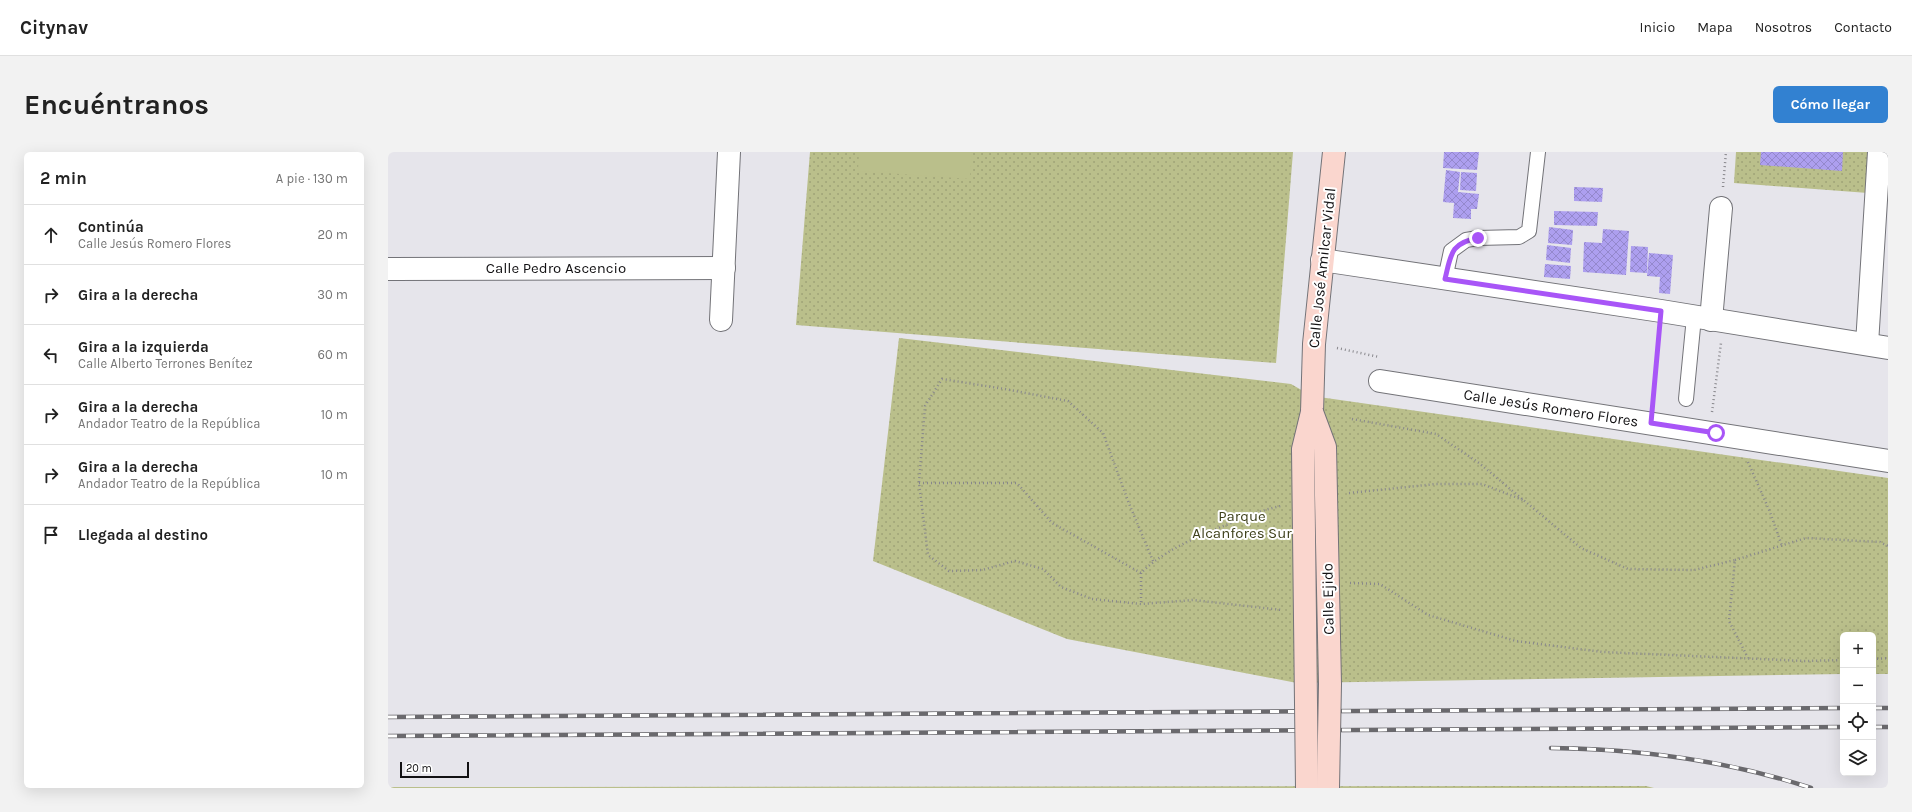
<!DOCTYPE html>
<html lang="es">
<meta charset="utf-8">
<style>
body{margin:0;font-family:Karla,sans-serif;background:#f2f2f2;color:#222}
.controls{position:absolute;right:12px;bottom:12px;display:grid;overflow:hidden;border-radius:6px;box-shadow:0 4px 16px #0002}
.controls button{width:36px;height:36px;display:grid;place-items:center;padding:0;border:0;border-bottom:1px solid #e0e0e0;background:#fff;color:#222;font:20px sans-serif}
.scale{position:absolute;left:12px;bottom:10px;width:69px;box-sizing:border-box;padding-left:4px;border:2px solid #121113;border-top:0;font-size:11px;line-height:14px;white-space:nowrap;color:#121113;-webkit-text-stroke:3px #fff;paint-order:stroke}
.stop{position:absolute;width:12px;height:12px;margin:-9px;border:3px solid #a855f7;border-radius:50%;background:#fff}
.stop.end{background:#a855f7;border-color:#fff;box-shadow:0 1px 4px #0008}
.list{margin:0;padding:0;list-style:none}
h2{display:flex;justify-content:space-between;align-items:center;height:52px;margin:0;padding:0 16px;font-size:17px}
h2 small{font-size:13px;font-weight:400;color:#767676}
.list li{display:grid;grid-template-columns:26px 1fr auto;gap:12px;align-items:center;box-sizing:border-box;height:60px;padding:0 16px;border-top:1px solid #e0e0e0}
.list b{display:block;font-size:15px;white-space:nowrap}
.list p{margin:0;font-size:13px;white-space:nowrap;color:#767676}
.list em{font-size:13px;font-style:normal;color:#767676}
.icon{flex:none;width:22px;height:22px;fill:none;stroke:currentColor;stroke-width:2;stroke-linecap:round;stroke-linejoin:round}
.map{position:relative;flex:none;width:1500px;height:636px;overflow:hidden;border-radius:6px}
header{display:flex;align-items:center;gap:24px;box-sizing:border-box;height:56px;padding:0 20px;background:#fff;border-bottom:1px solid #e0e0e0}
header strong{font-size:19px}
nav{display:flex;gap:22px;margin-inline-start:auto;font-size:14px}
.intro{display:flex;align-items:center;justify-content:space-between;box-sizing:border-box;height:96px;padding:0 24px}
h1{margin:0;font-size:28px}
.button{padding:10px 18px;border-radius:6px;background:#3281d1;color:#fff;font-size:14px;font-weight:700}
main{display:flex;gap:24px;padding:0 24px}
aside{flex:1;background:#fff;border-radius:6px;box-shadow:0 4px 16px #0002}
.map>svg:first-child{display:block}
</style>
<header>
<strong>Citynav</strong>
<nav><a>Inicio</a><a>Mapa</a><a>Nosotros</a><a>Contacto</a></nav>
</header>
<div class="intro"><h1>Encuéntranos</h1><a class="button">Cómo llegar</a></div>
<main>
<aside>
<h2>2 min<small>A pie · 130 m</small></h2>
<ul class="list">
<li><svg class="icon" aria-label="ahead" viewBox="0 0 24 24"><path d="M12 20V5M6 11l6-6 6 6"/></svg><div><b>Continúa</b><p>Calle Jesús Romero Flores</p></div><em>20 m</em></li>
<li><svg class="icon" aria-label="right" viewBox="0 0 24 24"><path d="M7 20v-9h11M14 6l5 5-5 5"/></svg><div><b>Gira a la derecha</b></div><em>30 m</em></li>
<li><svg class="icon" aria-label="left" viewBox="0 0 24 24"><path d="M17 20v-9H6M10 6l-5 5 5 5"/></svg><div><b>Gira a la izquierda</b><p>Calle Alberto Terrones Benítez</p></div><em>60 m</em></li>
<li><svg class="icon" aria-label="right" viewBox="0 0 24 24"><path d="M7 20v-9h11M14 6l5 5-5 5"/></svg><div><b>Gira a la derecha</b><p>Andador Teatro de la República</p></div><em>10 m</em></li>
<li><svg class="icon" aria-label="right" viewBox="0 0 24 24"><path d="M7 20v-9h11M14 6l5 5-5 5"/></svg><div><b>Gira a la derecha</b><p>Andador Teatro de la República</p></div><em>10 m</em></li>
<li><svg class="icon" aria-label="arrive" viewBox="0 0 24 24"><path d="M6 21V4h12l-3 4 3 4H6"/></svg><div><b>Llegada al destino</b></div></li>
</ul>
</aside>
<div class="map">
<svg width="1500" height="636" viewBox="0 0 1500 636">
<defs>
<pattern id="grass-dots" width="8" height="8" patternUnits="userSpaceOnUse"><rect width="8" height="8" fill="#babf8b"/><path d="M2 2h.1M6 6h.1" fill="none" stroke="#9fa377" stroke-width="1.8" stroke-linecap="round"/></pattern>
<pattern id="building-cross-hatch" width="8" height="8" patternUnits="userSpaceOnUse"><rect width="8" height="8" fill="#ad9fef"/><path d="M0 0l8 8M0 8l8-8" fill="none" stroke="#9488cc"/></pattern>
</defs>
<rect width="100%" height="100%" fill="#e6e5eb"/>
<g fill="url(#grass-dots)">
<polygon points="422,0 905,0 888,211 408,173"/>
<polygon points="1348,0 1484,0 1480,41 1346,31"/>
<polygon points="511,186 903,232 924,244 1500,326 1500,522 1485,522 1485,483 1455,483 1455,522 909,531 679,487 485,409"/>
<polygon points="1258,634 1266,636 0,636 0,635"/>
</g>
<polygon fill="#babf8b" points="471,0 584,0 582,27 470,19"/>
<g fill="url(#building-cross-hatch)">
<polygon points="1056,0 1091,0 1089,18 1055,16"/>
<polygon points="1373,0 1455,0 1454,19 1372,13"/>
<polygon points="1058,18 1072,20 1070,40 1091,42 1089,57 1083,57 1083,67 1065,66 1066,51 1055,50"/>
<polygon points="1073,20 1089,21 1088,39 1072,38"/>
<polygon points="1186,35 1215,36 1214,50 1186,49"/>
<polygon points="1166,59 1210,60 1209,74 1166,73"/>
<polygon points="1161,75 1185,78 1184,93 1160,91"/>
<polygon points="1215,77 1241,79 1238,123 1195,120 1196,90 1214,91"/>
<polygon points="1159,93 1183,96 1182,111 1158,108"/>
<polygon points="1243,94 1260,95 1259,121 1242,120"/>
<polygon points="1261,101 1285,103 1282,142 1271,141 1272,125 1259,124"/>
<polygon points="1157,112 1183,114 1182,127 1156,125"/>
</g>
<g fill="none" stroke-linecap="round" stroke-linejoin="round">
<defs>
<g id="lane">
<polyline points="1057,127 1063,99 1078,88 1090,86 1131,85 1141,79 1150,0"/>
<polyline points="1298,247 1306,165"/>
</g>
<g id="street">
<polyline points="934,108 1273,159 1500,196"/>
<polyline points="0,117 336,116"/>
<polyline points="333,168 341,0"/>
<polyline points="1323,168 1333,56"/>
<polyline points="1479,192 1491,0"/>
<polyline points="992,229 1500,309"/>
</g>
<polyline id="secondary" points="924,260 926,192 946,0"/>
</defs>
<use href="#lane" stroke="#737378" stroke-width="16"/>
<use href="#street" stroke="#737378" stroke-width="24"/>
<use href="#secondary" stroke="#737378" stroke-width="24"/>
<g stroke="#88878c" stroke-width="2.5" stroke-dasharray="1 3" stroke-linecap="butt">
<polyline points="1335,35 1338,0"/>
<polyline points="949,196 991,205"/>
<polyline points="1265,249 1271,182"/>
<polyline points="1324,260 1333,191"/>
<polyline points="964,267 1048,282 1091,311 1193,396 1240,417 1306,418 1347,408 1341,469 1360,506"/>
<polyline points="1360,310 1382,360 1394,394"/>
<path d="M531 331H629L664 371 753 421C775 399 805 387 833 375 853 367 872 358 893 354"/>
<polyline points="961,341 1048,332 1094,332 1135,348"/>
<polyline points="1347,408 1418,386 1492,390 1500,394"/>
<polyline points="765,409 740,349 715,281 680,249 617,237 554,227 537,254 531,331 540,403 561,419 594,418 627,409 655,417 673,435 704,447 753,452 805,448 894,458"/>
<polyline points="753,421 753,452"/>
<polyline points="962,431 992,432 1040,463 1128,489 1215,500 1417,509 1455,508"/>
<polyline points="1485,507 1500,506"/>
</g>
<use href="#lane" stroke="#fff" stroke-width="14"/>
<use href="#street" stroke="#fff" stroke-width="22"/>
<use href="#secondary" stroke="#fad6ce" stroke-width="22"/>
<defs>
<g id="rail">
<polyline points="1485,556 1500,556"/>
<polyline points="0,565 1455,556"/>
<polyline points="1485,575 1500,575"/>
<polyline points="0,584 1455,575"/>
<path d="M1163 596C1251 597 1338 608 1423 636"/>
</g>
</defs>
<use href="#rail" stroke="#6a696d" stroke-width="4.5"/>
<use href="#rail" stroke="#fff" stroke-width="3" stroke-dasharray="9" stroke-linecap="butt"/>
<defs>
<g id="secondary-bridge">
<polyline points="924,260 937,295 942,532 940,636"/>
<polyline points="919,636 915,297 924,260"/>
</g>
</defs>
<use href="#secondary-bridge" stroke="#737378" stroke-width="24" stroke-linecap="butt"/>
<use href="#secondary-bridge" stroke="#fad6ce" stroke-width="22"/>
</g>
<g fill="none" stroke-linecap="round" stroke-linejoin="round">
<path stroke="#a855f7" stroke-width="5" d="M1090 86C1062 91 1063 103 1057 127L1273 159 1263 271 1328 281"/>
</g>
<g text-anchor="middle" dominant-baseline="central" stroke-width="4" stroke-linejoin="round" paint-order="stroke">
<g font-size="15" fill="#121113" stroke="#fff">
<text x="168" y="116">Calle Pedro Ascencio</text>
<text transform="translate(934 116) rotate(-84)">Calle José Amilcar Vidal</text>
<text transform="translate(1163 256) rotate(9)">Calle Jesús Romero Flores</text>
<text transform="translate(940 447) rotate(-91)">Calle Ejido</text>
</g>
<g font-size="15" fill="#3f411b" stroke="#fff">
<text x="854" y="364">Parque<tspan x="854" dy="17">Alcanfores Sur</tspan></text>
</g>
</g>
</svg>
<div class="controls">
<button>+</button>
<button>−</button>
<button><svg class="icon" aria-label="locate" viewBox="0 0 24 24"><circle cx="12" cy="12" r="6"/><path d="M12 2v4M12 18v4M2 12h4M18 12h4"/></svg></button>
<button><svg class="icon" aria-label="layers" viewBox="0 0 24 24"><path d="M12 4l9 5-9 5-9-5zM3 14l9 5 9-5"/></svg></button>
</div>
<div class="scale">20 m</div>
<div class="stop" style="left:1328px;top:281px"></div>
<div class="stop end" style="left:1090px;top:86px"></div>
</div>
</main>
